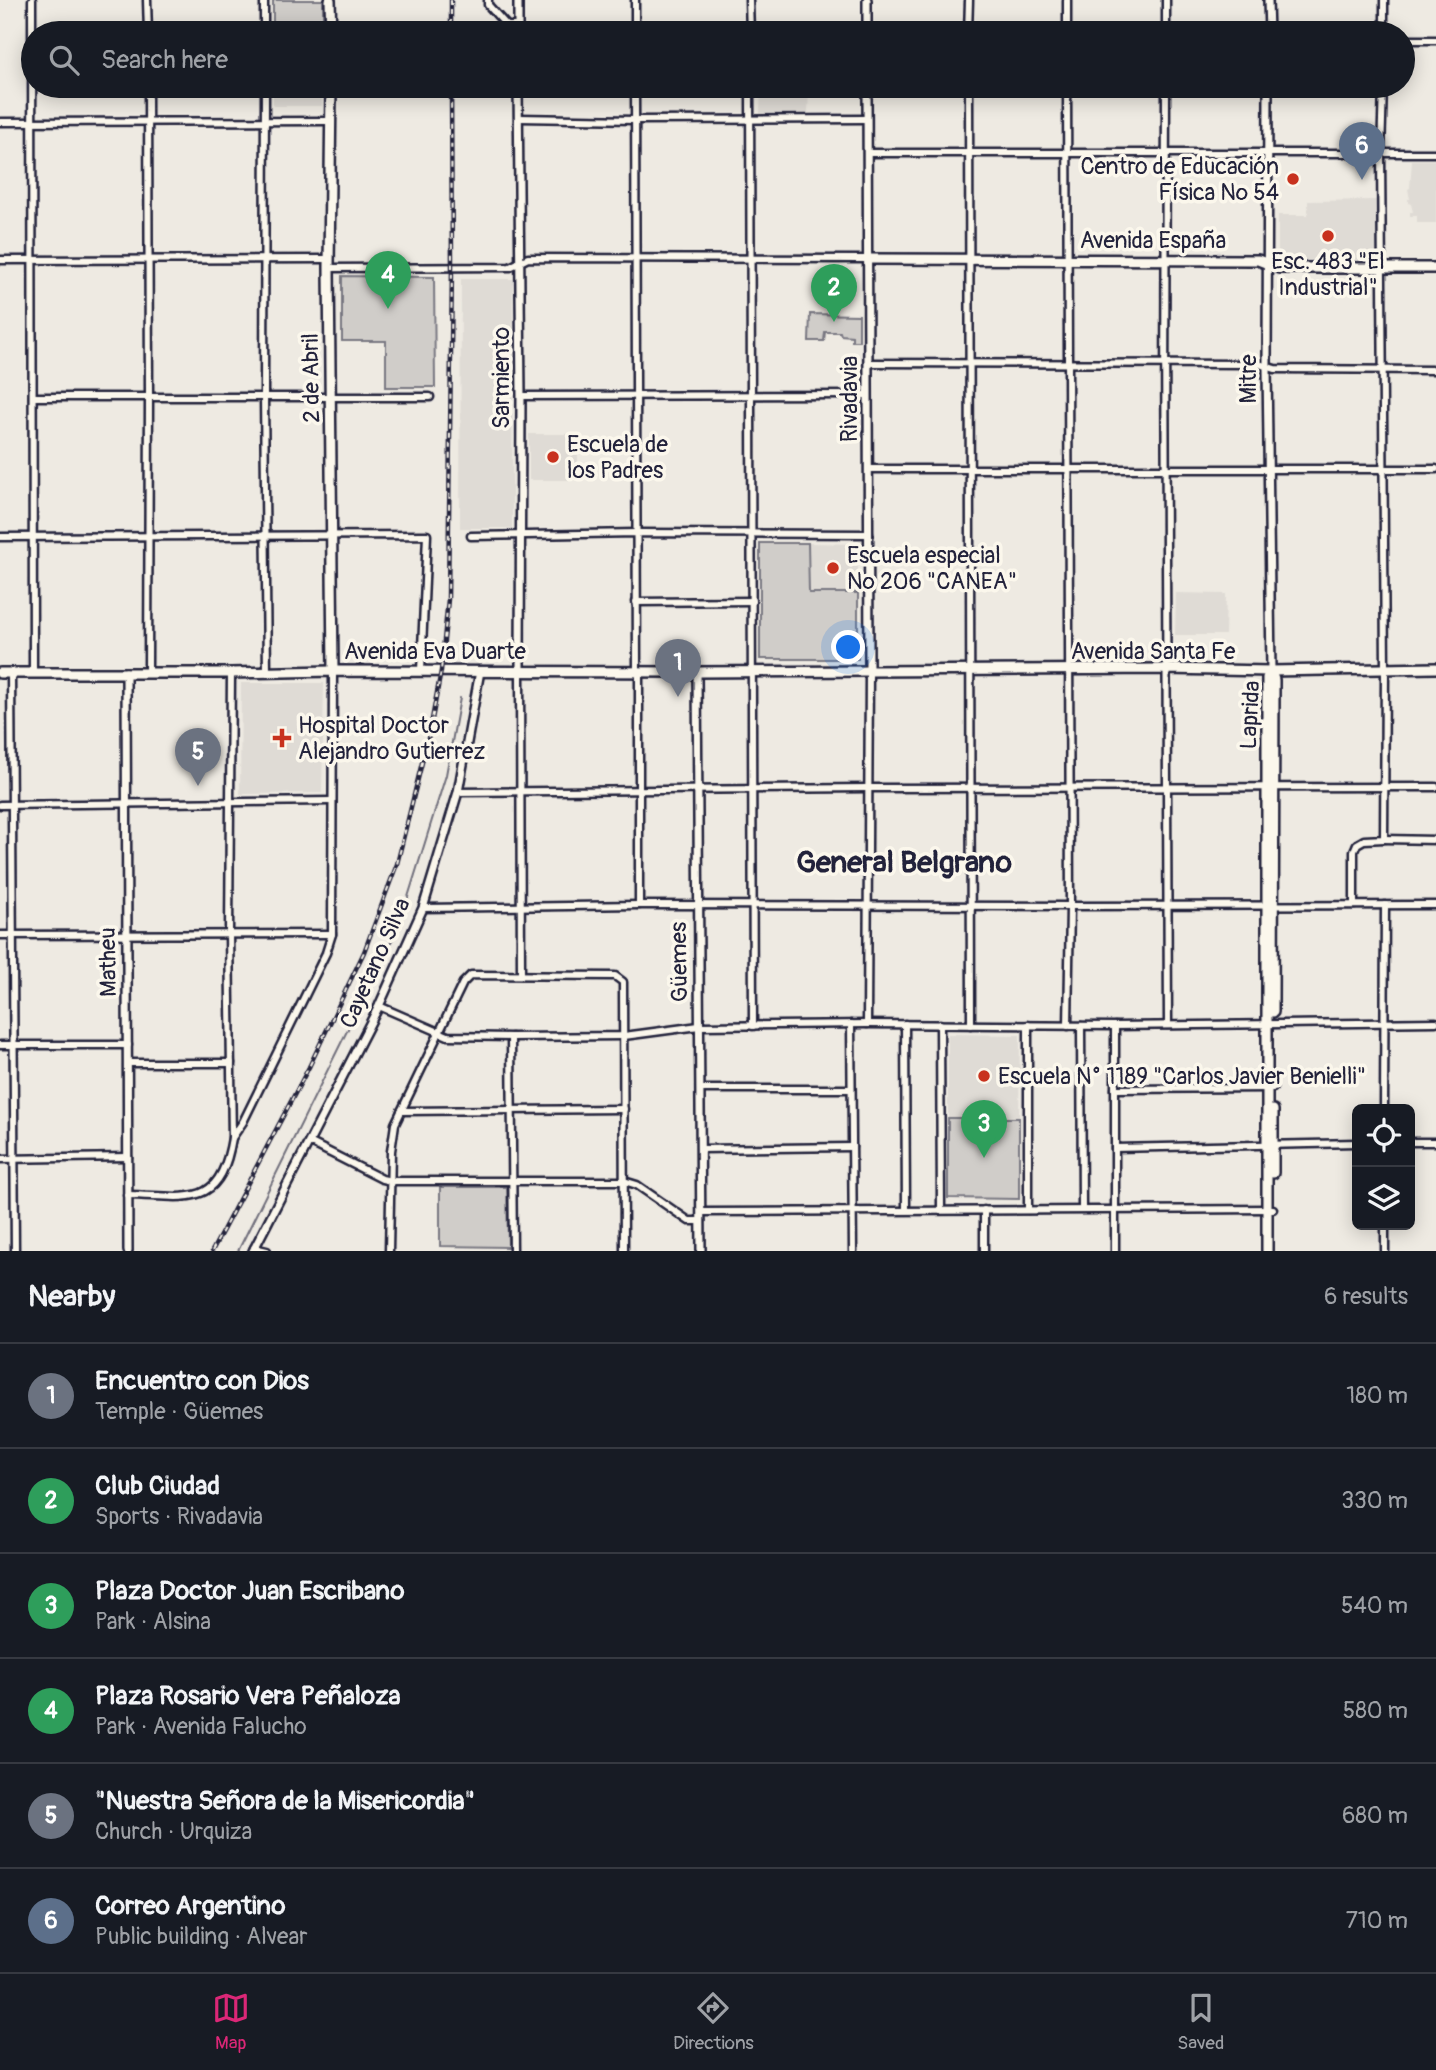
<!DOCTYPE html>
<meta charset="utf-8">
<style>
body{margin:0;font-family:Pangolin,sans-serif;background:#242831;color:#f1f3f6}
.controls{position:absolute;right:21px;bottom:21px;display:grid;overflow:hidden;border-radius:10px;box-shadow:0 4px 18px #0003}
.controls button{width:63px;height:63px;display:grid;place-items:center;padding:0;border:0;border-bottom:2px solid #363941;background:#171b24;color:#f1f3f6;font:35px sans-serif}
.you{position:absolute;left:849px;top:648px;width:24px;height:24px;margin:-18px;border:5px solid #fff;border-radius:50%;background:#1a73e8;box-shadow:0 0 0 10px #1a73e833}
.badge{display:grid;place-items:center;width:46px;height:46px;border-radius:50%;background:#db2777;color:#fff;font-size:23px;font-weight:700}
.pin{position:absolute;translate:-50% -58px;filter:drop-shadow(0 2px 4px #0008)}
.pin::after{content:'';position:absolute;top:37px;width:24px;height:21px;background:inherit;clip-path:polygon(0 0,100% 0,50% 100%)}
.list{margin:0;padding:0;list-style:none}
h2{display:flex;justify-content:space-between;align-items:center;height:91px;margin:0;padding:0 28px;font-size:30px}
h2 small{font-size:23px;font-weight:400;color:#9ea1a6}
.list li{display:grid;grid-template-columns:46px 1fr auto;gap:21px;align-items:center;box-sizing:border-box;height:105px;padding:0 28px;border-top:2px solid #363941}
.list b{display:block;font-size:26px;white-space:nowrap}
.list p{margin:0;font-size:23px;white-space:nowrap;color:#9ea1a6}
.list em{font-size:23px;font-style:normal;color:#9ea1a6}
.icon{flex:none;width:38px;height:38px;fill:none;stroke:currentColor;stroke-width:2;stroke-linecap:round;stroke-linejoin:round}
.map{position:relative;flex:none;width:1436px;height:1251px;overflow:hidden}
.search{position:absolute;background:#171b24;box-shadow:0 4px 18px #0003;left:21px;right:21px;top:21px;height:77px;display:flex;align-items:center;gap:18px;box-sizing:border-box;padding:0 24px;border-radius:38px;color:#9ea1a6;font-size:26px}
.sheet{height:721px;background:#171b24}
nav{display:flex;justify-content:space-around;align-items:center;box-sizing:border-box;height:98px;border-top:2px solid #363941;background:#171b24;font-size:19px;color:#9ea1a6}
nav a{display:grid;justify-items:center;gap:4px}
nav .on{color:#db2777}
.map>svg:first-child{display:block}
</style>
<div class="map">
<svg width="1436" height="1251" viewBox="0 0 1436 1251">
<rect width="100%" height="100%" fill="#eeeae2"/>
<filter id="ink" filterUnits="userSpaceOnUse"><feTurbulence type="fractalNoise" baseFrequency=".0143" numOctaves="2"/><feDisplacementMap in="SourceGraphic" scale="14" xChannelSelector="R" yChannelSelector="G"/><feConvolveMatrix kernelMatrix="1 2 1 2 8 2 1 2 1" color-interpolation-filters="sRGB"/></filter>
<g filter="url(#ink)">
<g fill="#dfdbd5">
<polygon points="273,86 323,86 322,106 273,106"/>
<polygon points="761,86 809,86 808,114 760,114"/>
<polygon points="1412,160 1436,160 1436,223 1417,223 1417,216 1410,216 1410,212 1413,212 1411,204 1408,203 1408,199 1410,199 1408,189 1410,188"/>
<polygon points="1378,200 1378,262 1278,262 1278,215 1308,215 1308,201"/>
<polygon points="461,279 513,279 512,528 460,528"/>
<rect x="529" y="434" width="49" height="46"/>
<polygon points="808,543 858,544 858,593 809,593"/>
<polygon points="1176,593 1226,594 1225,635 1175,635"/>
<polygon points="241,683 324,683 322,793 240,794"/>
<polygon points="948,1034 1020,1035 1019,1118 948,1118"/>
</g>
<g fill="#d0cdc9" stroke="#797882" stroke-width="2">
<rect x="273" y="0" width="50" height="33"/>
<polygon points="342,276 434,277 435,387 386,387 386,341 342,341"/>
<polygon points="810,314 859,315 859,341 852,341 852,336 841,335 840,332 825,332 824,341 809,341"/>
<polygon points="760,543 808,543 809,593 858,593 858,659 760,659"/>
<polygon points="948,1118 1019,1118 1019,1199 948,1198"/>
<polygon points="440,1187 507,1187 508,1247 440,1246"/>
</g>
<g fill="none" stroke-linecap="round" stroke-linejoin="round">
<polyline stroke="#716f7c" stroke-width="2" points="238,1251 399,926 446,775 460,698"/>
<defs>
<g id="minor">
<polyline points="32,0 33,673"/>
<polyline points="147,0 148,33"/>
<polyline points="264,0 264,33"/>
<polyline points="488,0 488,5 507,26 518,26"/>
<polyline points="749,0 750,33"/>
<polyline points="1166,0 1166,33"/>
<polyline points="1384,0 1384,33"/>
<polyline points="635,33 635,0"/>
<polyline points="968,33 969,0"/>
<polyline points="1067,33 1067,0"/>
<polyline points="1403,40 1436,40"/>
<polyline points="265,86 264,396 267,672"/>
<polyline points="635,86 637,671"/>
<polyline points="750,86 753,1026"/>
<polyline points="969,86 971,1025"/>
<polyline points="1067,86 1070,906 1068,1026"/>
<path d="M1166 86C1164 399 1166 712 1168 1025"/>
<polyline points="519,118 635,120 867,119"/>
<polyline points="0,122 331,121"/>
<polyline points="868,153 1436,153"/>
<polyline points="0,260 329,259"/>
<polyline points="329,268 510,267 528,258 868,259"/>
<polyline points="868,363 1259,364 1275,369 1436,370"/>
<polyline points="521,396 868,395"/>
<polyline points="33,397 430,397"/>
<polyline points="869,469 1436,469"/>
<polyline points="471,536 636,533 869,534"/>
<polyline points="0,537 427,535 421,671"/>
<polyline points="636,602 752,601"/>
<polyline points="520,671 521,975"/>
<polyline points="11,673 15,1251"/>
<polyline points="148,673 149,397 148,86"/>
<polyline points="458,792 867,788 1436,787"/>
<polyline points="0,805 332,801"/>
<polyline points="1384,839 1436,840"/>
<polyline points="639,905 639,671"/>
<polyline points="1354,905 1354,851 1357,844 1364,840 1384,839 1385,669 1381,153 1383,86"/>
<polyline points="423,908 639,905 1070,906 1436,905"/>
<polyline points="0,935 332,934"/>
<polyline points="379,1006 448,1036 511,1037 624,1036 699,1026 867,1024 1115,1026 1436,1022"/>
<polyline points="851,1024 853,1251"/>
<polyline points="867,1024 869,671"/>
<polyline points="905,1024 906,1210"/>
<polyline points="940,1024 941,1210"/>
<polyline points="1081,1026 1082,1209"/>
<polyline points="1115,1026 1115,1251"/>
<polyline points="511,1037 513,1251"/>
<polyline points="0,1045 128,1045"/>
<polyline points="128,1063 231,1063"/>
<polyline points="700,1089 851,1089"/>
<polyline points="1115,1089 1273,1088"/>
<polyline points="1384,1109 1385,905"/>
<polyline points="401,1111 624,1109"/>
<polyline points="232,1138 243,1122 326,953 332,934 333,671"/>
<polyline points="309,1142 382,1179 391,1181 624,1181 637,1185 689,1221 701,1221"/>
<polyline points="1410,1142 1436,1142"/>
<polyline points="1115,1148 1357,1143"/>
<polyline points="701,1149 852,1147"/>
<polyline points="0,1159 128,1157"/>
<path d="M127 1195C187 1196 220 1211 232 1138L229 934 231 673"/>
<polyline points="984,1210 984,1251"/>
<polyline points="1028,1210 1028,1025"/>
<polyline points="701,1212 1273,1209"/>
<polyline points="1385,1225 1385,1251"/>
<polyline points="254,1248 267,1251"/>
<polyline points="389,1251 391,1151 395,1124 463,983 471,975 615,976 623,982 624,1251"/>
</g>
<g id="tertiary">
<polyline points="518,0 518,33"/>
<polyline points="867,0 867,33"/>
<polyline points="1268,0 1269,33"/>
<polyline points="518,86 521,396 520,671"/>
<polyline points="867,86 869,671"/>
<polyline points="1268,86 1267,367 1271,671"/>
<polyline points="126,672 128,1251"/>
<polyline points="697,672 701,1251"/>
<polyline points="253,1251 379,1006 423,908 458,792 480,671"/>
</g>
<g id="secondary">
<polyline points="330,0 331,33"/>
<polyline points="331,86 329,268 333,671"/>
<polyline points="868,259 1258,260 1279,268 1436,268"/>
<polyline points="1271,671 1274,680 1273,1012"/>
<polyline points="0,673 231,673 333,671 697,672 1165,669 1271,671 1436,668"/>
<polyline points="1273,1173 1273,1110"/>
<polyline points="1267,1251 1267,678 1271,671"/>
</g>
</defs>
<use href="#minor" stroke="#22223b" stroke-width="11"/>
<use href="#tertiary" stroke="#22223b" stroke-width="12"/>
<use href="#secondary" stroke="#22223b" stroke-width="14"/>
<use href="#minor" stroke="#fbf7ec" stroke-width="6"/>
<use href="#tertiary" stroke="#fbf7ec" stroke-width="7"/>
<use href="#secondary" stroke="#fbf7ec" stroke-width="9"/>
<defs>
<g id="rail">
<polyline points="451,0 451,33"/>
<polyline points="212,1251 309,1067 364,952 397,864 430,730 441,671 448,599 452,267 451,86"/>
</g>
</defs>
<use href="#rail" stroke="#22223b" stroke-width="4.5"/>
<use href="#rail" stroke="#fbf7ec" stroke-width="2" stroke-dasharray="5" stroke-linecap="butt"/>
</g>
</g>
<g fill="#c8321e" stroke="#fbf7ec" stroke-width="2.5">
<circle cx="1293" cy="179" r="7"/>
<circle cx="1328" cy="236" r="7"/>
<circle cx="553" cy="457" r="7"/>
<circle cx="833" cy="568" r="7"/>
<path d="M278.5 727.5h7v7h7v7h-7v7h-7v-7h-7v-7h7z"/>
<circle cx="984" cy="1076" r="7"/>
</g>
<g text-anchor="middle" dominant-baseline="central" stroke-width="7" stroke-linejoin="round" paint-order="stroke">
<g font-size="23" fill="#22223b" stroke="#fbf7ec" text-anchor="start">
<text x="1279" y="166" text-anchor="end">Centro de Educación<tspan x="1279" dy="26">Física Nº 54</tspan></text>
<text x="1328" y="261" text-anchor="middle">Esc. 483 "El<tspan x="1328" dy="26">Industrial"</tspan></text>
<text x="567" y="444">Escuela de<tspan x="567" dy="26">los Padres</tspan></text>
<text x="847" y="555">Escuela especial<tspan x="847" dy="26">Nº 206 "CANEA"</tspan></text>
<text x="298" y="725">Hospital Doctor<tspan x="298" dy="26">Alejandro Gutierrez</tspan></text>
<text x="998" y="1076">Escuela N° 1189 "Carlos Javier Benielli"</text>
</g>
<g font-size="23" fill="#22223b" stroke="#fbf7ec">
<text x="1153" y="240">Avenida España</text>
<text transform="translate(311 378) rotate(-91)">2 de Abril</text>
<text transform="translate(501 378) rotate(-90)">Sarmiento</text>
<text transform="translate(1248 379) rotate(-90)">Mitre</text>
<text transform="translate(849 399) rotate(-90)">Rivadavia</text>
<text x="435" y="651">Avenida Eva Duarte</text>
<text x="1153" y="651">Avenida Santa Fe</text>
<text transform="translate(1250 715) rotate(-87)">Laprida</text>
<text transform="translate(108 962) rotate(-91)">Matheu</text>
<text transform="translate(679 962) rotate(-91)">Güemes</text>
<text transform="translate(375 963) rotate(-66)">Cayetano Silva</text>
</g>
<g font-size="30" font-weight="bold" fill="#22223b" stroke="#fbf7ec">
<text x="904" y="862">General Belgrano</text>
</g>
</g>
</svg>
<div class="controls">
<button><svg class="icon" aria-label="locate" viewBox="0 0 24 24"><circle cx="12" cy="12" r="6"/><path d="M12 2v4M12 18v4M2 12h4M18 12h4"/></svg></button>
<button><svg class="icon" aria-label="layers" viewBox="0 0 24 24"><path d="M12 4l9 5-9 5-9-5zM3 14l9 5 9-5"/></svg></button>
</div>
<div class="you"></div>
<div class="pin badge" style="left:678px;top:697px;background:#6b7280">1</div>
<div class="pin badge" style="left:834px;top:322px;background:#2e9e5b">2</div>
<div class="pin badge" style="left:984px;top:1158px;background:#2e9e5b">3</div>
<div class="pin badge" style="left:388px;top:309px;background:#2e9e5b">4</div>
<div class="pin badge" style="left:198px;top:786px;background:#6b7280">5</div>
<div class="pin badge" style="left:1362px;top:180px;background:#5c6f8a">6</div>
<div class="search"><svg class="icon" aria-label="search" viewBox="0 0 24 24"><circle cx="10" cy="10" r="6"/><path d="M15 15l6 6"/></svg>Search here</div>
</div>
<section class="sheet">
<h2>Nearby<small>6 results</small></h2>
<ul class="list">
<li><span class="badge" style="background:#6b7280">1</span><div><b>Encuentro con Dios</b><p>Temple · Güemes</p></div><em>180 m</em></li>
<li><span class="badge" style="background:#2e9e5b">2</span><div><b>Club Ciudad</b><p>Sports · Rivadavia</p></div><em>330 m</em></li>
<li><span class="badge" style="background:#2e9e5b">3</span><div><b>Plaza Doctor Juan Escribano</b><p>Park · Alsina</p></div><em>540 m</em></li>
<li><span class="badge" style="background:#2e9e5b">4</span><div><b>Plaza Rosario Vera Peñaloza</b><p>Park · Avenida Falucho</p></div><em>580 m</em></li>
<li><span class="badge" style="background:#6b7280">5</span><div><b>&quot;Nuestra Señora de la Misericordia&quot;</b><p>Church · Urquiza</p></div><em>680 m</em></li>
<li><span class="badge" style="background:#5c6f8a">6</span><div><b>Correo Argentino</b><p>Public building · Alvear</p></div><em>710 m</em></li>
</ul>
</section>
<nav>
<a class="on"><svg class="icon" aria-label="map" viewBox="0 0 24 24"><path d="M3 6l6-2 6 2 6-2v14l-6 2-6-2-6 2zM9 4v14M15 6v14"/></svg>Map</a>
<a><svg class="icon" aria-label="directions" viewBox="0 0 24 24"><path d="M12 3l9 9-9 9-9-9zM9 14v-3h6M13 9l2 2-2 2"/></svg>Directions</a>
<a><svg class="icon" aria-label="saved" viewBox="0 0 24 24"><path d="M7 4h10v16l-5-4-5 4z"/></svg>Saved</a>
</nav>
